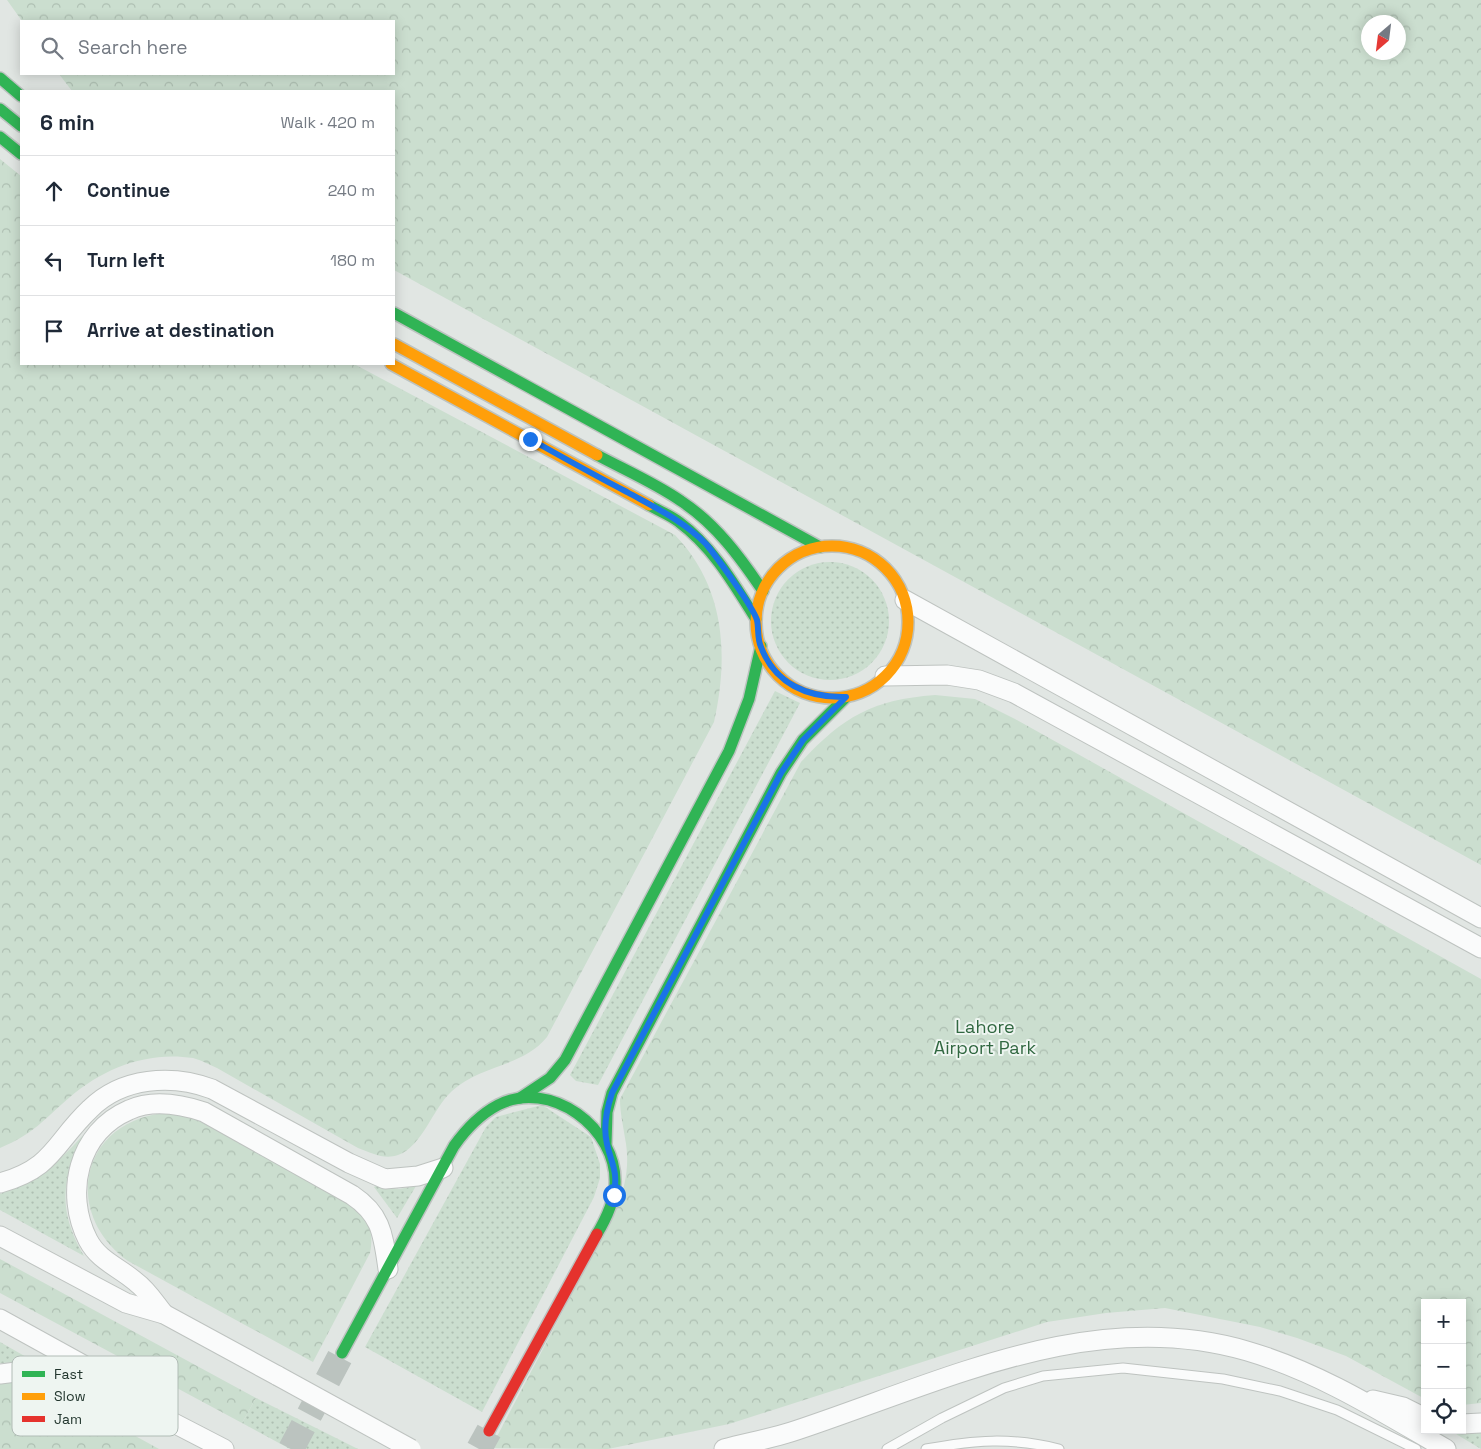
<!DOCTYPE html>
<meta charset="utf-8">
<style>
body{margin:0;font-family:"Space Grotesk",sans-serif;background:#f2f2f3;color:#1f2937}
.controls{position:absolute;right:15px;bottom:15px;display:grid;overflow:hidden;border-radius:0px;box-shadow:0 2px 12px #0003}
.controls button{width:45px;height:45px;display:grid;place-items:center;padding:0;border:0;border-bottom:1px solid #e0e1e3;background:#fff;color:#1f2937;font:25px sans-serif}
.compass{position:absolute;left:1361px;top:15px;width:45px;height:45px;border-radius:50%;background:#fff;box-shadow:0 2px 12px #0003;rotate:208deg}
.stop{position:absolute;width:15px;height:15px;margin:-11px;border:4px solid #1a73e8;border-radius:50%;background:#fff}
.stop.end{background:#1a73e8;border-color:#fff;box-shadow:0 1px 5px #0008}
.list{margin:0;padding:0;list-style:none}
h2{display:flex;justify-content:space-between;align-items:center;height:65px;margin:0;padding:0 20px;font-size:21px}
h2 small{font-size:16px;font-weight:400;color:#747a83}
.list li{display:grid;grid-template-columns:32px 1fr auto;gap:15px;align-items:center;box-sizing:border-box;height:70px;padding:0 20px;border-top:1px solid #e0e1e3}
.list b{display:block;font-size:19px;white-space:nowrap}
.list em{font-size:16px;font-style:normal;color:#747a83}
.icon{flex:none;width:28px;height:28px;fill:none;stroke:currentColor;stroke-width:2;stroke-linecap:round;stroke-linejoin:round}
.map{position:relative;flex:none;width:1481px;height:1449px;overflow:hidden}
.search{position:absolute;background:#fff;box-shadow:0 2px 12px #0003;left:20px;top:20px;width:375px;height:55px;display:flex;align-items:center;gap:12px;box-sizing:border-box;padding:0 18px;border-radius:0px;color:#747a83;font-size:19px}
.panel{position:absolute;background:#fff;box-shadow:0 2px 12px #0003;left:20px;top:90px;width:375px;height:275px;border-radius:0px}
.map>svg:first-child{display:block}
</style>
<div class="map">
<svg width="1481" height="1449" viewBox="0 0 1481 1449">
<defs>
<pattern id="grass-dots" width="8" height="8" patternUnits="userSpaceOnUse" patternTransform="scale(1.25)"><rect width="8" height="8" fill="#cbdecf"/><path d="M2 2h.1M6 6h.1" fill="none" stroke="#aebfb2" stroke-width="1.8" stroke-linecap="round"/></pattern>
<pattern id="forest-crowns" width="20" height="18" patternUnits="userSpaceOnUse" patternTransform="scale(1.25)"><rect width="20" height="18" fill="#cbdecf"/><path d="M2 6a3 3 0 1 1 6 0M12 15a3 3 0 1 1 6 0" fill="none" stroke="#aebfb2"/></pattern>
</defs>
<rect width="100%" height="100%" fill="#e1e6e3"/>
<g fill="url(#grass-dots)">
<circle cx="830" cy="621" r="59"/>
<polygon points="775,691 800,703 598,1085 576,1081 570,1075"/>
<polygon points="542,1105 591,1137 600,1164 600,1178 594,1197 482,1412 365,1347 486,1127 496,1117"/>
<path d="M83 1135C61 1181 58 1211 84 1256L0 1210V1194C36 1179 57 1165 83 1135Z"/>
<polygon points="377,1185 399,1189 416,1186 397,1218 374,1187"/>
<polygon points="0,1342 35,1362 0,1363"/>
<polygon points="256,1398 358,1449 290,1449 242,1423"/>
<polygon points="1481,1429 1481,1449 1451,1431 1451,1430"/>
</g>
<g fill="url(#forest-crowns)" fill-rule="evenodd">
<path d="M7 0H1481V865L394 270V91H72L59 74H394V21H22ZM1398 22V52H1368V22Z"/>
<path d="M0 159 21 176V364H354L675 535C725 587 729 655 714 722L547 1037C523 1067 480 1065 452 1091 433 1108 422 1147 398 1155 384 1160 372 1153 358 1148L217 1068C210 1065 201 1060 193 1058 147 1051 104 1068 70 1097 43 1120 34 1134 0 1148Z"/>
<path d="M935 695 975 699 1015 719 1481 979V1403L1462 1405V1303H1425V1399L1346 1356 1297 1338 1260 1327 1165 1308 1106 1313 1047 1322 729 1424 608 1449 491 1448 617 1208C626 1185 630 1163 625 1138 623 1124 620 1113 620 1099L801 762C844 716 872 700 935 695Z"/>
<path d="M157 1114H175L194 1118 358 1208C369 1223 374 1233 370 1253L313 1362 128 1261C65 1216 77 1128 157 1114Z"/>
<polygon points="0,1259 256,1398 242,1423 0,1293"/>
<polygon points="26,1382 41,1384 159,1449 0,1449 0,1383"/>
</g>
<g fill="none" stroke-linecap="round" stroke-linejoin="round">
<g stroke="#bbc3bf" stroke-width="26" stroke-dasharray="26 13" stroke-linecap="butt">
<polyline points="291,1449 342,1353"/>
<polyline points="479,1449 489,1431"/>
</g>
<defs>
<g id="lane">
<polyline points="887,1449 942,1418 1004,1388 1043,1376 1123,1368 1223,1379 1280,1391 1337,1410 1416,1449"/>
<path d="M926 1449C974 1440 1011 1437 1059 1449"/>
</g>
<g id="street">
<polyline points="905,600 1481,918"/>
<polyline points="885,676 947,675 979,680 1014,693 1481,948"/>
<path d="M0 1183C54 1168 54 1143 90 1109 122 1077 172 1074 212 1089L349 1163 385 1179 418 1176 443 1168"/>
<polyline points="0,1236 126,1303 164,1314 278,1376"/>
<path d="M164 1314C155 1303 147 1290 136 1282 119 1267 99 1261 88 1240 64 1193 78 1132 129 1110 153 1099 180 1104 204 1112L352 1195C382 1215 383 1235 388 1269"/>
<polyline points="0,1319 145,1399 166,1419 224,1449"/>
<polyline points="0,1374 24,1371 44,1376 86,1395 130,1419 166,1419"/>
<polyline points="1373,1400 1403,1407 1425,1418"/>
<polyline points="1462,1424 1481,1423"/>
<path d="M724 1449C746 1443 769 1439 791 1432 938 1384 1090 1305 1247 1351 1319 1372 1382 1412 1446 1449"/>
</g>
<g id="fast">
<polyline points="0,78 21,96"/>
<polyline points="0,109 21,126"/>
<polyline points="0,137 21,154"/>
<polyline points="394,313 820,547"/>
<path d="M597 455C625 470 655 483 681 501 716 524 740 557 763 591"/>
<path d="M649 505C659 511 670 515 679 522 713 547 734 584 756 619"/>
<polyline points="520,1098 550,1078 565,1060 729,751 749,699 761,646"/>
<polyline points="606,1144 607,1112 612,1093 781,773 803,740 846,697"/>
<path d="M342 1353 454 1146C466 1129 479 1115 498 1105 550 1078 618 1128 615 1185 614 1202 606 1219 597 1234"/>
</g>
<g id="slow">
<polyline points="394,344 597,455"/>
<polyline points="391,364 649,505"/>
<circle cx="832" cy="622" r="76"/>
</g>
<polyline id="jam" points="489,1431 597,1234"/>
</defs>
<use href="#lane" stroke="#bec3c0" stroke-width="11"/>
<use href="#street" stroke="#bec3c0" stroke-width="21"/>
<use href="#fast" stroke="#bdc3c0" stroke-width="14"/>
<use href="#slow" stroke="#bdc3c0" stroke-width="14"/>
<use href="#jam" stroke="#bdc3c0" stroke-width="14"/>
<use href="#lane" stroke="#fafbfb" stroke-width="9"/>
<use href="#street" stroke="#fafbfb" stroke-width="19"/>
<use href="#fast" stroke="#30b455" stroke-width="11"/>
<use href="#slow" stroke="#ff9f0a" stroke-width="11"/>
<use href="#jam" stroke="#e5322d" stroke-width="11"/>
<defs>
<polyline id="street-bridge" points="278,1376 411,1449"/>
</defs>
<use href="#street-bridge" stroke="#bec3c0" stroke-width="21" stroke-linecap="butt"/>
<use href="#street-bridge" stroke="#fafbfb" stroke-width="19"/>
</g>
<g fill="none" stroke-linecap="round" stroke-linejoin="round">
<path stroke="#1a73e8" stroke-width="6" d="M530 439C562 457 594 475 627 492 654 507 684 521 706 544 716 556 753 607 757 620 759 629 757 638 761 647 775 684 808 698 846 697L803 740 781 773 612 1093C607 1108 603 1128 607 1144 612 1166 618 1170 614 1195"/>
</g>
<g text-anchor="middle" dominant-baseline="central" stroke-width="4" stroke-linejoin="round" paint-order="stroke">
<g font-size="18" fill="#316841" stroke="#eef5f1">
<text x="985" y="1026">Lahore<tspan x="985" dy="21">Airport Park</tspan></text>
</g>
</g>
<rect x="12" y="1356" width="166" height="80" rx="8" fill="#eef5f1" stroke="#b1bcb6" stroke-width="1"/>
<rect x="22" y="1371" width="23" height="6" fill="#30b455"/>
<rect x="22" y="1393" width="23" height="7" fill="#ff9f0a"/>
<rect x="22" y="1416" width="23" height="6" fill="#e5322d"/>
<g font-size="14" fill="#22362e">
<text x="54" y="1379">Fast</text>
<text x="54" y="1401">Slow</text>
<text x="54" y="1424">Jam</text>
</g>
</svg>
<div class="controls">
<button>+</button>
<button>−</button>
<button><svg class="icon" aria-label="locate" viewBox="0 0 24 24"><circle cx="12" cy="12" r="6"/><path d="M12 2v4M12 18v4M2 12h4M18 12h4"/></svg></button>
</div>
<svg class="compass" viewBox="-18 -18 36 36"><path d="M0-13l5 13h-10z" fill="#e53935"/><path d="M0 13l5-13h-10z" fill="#747a83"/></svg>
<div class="stop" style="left:614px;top:1195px"></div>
<div class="stop end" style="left:530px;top:439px"></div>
<div class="search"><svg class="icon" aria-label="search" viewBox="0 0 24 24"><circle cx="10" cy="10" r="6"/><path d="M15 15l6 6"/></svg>Search here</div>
<section class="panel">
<h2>6 min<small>Walk · 420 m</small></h2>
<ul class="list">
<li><svg class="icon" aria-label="ahead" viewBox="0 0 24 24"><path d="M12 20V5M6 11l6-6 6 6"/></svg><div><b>Continue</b></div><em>240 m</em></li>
<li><svg class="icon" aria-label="left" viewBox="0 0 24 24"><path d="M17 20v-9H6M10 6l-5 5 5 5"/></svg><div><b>Turn left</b></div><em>180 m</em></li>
<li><svg class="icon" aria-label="arrive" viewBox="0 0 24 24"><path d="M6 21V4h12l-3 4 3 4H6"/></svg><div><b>Arrive at destination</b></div></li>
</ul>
</section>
</div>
